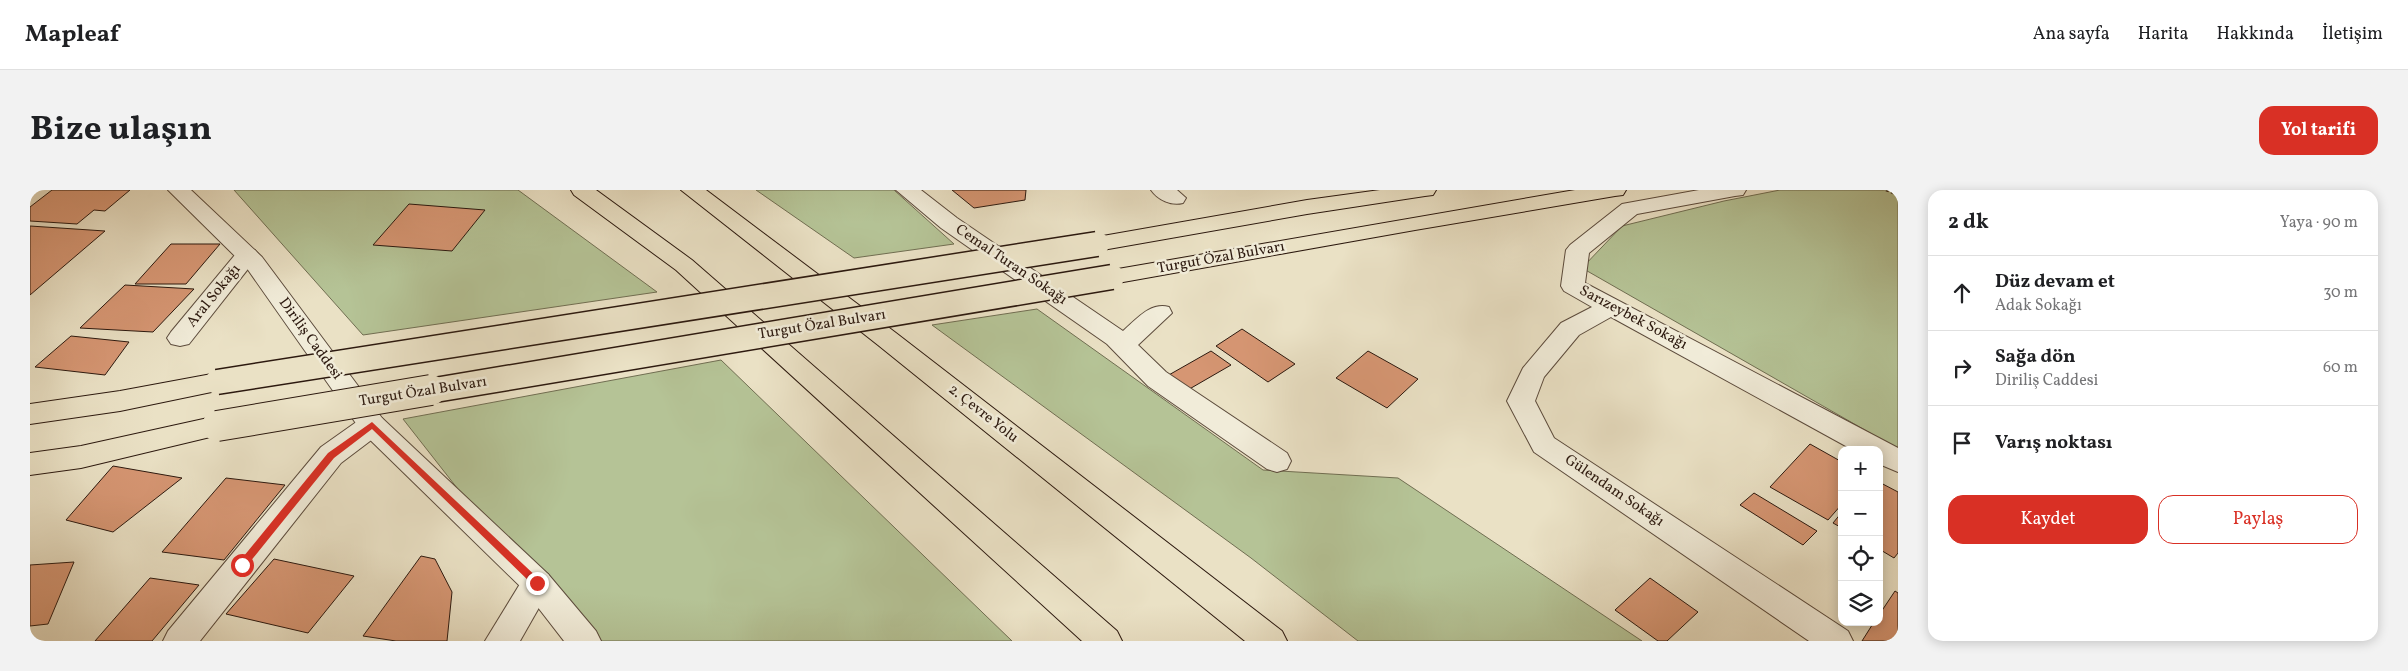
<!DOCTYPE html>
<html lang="tr">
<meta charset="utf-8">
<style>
body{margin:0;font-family:Vollkorn,serif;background:#f2f2f2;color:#202124}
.controls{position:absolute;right:15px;bottom:15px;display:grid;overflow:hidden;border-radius:10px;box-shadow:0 2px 12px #0003}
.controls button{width:45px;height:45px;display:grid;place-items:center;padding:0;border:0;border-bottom:1px solid #e0e0e0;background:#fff;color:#202124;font:25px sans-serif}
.stop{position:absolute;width:15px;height:15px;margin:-11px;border:4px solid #d93025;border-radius:50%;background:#fff}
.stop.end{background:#d93025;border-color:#fff;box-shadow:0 1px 5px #0008}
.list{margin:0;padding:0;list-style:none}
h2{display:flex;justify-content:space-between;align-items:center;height:65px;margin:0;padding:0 20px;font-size:21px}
h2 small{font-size:16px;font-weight:400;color:#757577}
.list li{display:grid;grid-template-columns:32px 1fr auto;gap:15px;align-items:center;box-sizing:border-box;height:75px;padding:0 20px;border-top:1px solid #e0e0e0}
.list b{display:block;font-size:19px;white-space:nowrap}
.list p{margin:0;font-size:16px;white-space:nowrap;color:#757577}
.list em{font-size:16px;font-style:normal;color:#757577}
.actions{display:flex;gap:10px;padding:15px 20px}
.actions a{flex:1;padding:11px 0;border:1px solid #d93025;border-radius:15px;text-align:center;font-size:18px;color:#d93025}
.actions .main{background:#d93025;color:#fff}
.icon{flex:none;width:28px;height:28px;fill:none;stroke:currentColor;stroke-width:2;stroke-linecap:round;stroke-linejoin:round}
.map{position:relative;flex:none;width:1868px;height:451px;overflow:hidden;border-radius:15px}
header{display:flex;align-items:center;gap:30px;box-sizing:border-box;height:70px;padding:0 25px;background:#fff;border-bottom:1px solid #e0e0e0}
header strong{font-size:24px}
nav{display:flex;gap:28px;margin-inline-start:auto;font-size:18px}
.intro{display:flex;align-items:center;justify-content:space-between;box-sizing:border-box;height:120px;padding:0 30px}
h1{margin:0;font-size:35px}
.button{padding:12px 22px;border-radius:15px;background:#d93025;color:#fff;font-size:18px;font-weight:700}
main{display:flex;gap:30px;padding:0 30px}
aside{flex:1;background:#fff;border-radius:15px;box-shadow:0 2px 12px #0003}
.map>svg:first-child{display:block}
</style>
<header>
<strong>Mapleaf</strong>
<nav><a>Ana sayfa</a><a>Harita</a><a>Hakkında</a><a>İletişim</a></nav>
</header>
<div class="intro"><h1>Bize ulaşın</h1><a class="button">Yol tarifi</a></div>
<main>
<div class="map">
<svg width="1868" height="451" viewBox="0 0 1868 451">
<rect width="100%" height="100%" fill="#eae1c5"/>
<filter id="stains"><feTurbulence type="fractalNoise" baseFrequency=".004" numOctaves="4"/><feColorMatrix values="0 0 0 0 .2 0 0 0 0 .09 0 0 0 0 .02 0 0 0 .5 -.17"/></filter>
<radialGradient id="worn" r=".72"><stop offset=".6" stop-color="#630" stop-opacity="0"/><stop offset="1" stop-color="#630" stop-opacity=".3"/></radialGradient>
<g fill="#b5c396" stroke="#706e52">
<polygon points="204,0 488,0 627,102 333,145"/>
<polygon points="726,0 864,0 924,54 824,68"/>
<polygon points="1750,0 1868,0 1868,259 1552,78 1592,36 1694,11"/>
<polygon points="1007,119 1233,280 1368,288 1612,451 1328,451 1221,368 902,135"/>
<polygon points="691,170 982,451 547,451 373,229"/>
</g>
<g fill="#d69673" stroke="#2c190f">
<polygon points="22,0 100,0 75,21 64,20 47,34 0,31 0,17"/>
<polygon points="922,0 996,0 995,10 944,18"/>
<polygon points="379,14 455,20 422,61 343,55"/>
<polygon points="0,36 75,41 0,105"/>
<polygon points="141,54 190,54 156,94 105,94"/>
<polygon points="95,95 164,99 123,142 50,138"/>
<polygon points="1212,139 1265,174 1238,192 1186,156"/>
<polygon points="41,146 99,152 75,185 5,177"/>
<polygon points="1181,161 1201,175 1156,201 1137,186"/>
<polygon points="1338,161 1388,189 1357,218 1306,188"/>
<polygon points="1780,254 1812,272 1812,314 1798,330 1740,297"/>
<polygon points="83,276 152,288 83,342 36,330"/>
<polygon points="196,288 255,295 194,370 132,362"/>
<polygon points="1849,292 1868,302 1868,363 1864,368 1849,359"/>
<polygon points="1724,303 1787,341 1773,355 1710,315"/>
<polygon points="1812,322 1812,338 1803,333"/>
<polygon points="391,366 405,369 422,402 417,451 366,451 333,446"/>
<polygon points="244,369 324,386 278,443 196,424"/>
<polygon points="44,372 18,434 0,436 0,375"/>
<polygon points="120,388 169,395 122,451 65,451"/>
<polygon points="1620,388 1668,422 1637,451 1628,451 1585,420"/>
<polygon points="1865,401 1868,403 1868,451 1832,451 1844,432 1849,432 1849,425"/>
</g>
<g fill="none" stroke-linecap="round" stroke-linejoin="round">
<defs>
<g id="minor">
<path d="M866 0H891L927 28 1093 141C1107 129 1120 112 1139 117L1142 123 1108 155 1136 182 1257 263 1261 271 1257 279 1247 282 1237 279 1118 196 1077 154 911 38Z"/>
<path d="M1121 0H1147L1156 8 1153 13C1141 16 1128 10 1121 0Z"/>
<polygon points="1669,0 1716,0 1713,5 1705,6 1607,24 1559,63 1555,93 1868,258 1868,282 1849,274 1849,260 1823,260 1581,127 1549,145 1514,187 1505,211 1524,248 1818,441 1823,451 1779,451 1504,262 1477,211 1493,178 1531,133 1562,117 1534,101 1531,96 1536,60 1540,55 1592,14"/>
<polygon points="217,58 225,60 229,65 159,154 150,156 141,154 137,148 141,142 209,60"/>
<polygon points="342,225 352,228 356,235 352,242 311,273 170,451 133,451 138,441 291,257 332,228"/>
<polygon points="507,380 518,384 523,393 490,451 455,451 496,384"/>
</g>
<polygon id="tertiary" points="138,0 161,0 232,67 352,228 518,384 566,441 571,451 534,451 496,402 332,242 216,77"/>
<g id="primary">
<polygon points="1350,0 1406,0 1403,5 1395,6 1277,24 1067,61 1059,59 1055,54 1059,49 1067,47 1277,10"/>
<polygon points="1545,0 1596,0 1593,5 1585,6 1385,40 1082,94 1074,92 1070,87 1074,82 1082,80"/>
<polygon points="187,183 196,185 200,192 196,199 90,221 0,234 0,214 90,201"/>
<polygon points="187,226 197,229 201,236 197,243 51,278 0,285 0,263 51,256"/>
</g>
<g id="motorway">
<polygon points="541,0 566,0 662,70 1087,441 1092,451 1052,451 646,80 544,5"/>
<polygon points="651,0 676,0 866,143 1252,441 1257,451 1215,451 848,155"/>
</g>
</defs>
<use href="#minor" stroke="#5c4b3c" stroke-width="2"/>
<use href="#tertiary" stroke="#5c4b3c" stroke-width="2"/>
<use href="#primary" stroke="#2c190f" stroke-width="2"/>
<use href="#motorway" stroke="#2c190f" stroke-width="2"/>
<polyline stroke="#2c190f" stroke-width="2.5" stroke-dasharray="3 2.5" stroke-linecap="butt" points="1856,0 1868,5"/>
<use href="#minor" fill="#f1ecd9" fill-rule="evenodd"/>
<use href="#tertiary" fill="#f1ecd9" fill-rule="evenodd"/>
<use href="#primary" fill="#eae1c5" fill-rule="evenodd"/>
<use href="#motorway" fill="#eae1c5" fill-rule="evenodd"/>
<defs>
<g id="primary-bridge-far1">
<polyline points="187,192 1067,54"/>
<polyline points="393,202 1082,87"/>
</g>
<polyline id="primary-bridge" points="187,236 401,200"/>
</defs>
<use href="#primary-bridge-far1" stroke="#2c190f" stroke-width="27" stroke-linecap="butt"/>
<use href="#primary-bridge" stroke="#2c190f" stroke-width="32" stroke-linecap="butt"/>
<use href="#primary-bridge-far1" stroke="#eae1c5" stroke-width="24"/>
<use href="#primary-bridge" stroke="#eae1c5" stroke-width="30"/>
</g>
<polygon fill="#d93025" points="342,232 510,390 510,396 504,396 342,239 304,268 215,378 209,378 209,372 298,263"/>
<g text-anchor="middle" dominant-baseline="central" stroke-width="5" stroke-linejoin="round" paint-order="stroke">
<g font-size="15" fill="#2c190f" stroke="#f1ecd9">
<text transform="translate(1191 68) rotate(-10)">Turgut Özal Bulvarı</text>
<text transform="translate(981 75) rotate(34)">Cemal Turan Sokağı</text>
<text transform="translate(184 106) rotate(-51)">Aral Sokağı</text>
<text transform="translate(1603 128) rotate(28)">Sarızeybek Sokağı</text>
<text transform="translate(792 135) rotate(-9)">Turgut Özal Bulvarı</text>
<text transform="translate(280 149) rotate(54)">Diriliş Caddesi</text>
<text transform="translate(393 202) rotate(-9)">Turgut Özal Bulvarı</text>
<text transform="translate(953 224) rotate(38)">2. Çevre Yolu</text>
<text transform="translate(1584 301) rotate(34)">Gülendam Sokağı</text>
</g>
</g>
<rect width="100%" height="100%" filter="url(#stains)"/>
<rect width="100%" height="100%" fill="url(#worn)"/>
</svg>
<div class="controls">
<button>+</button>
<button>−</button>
<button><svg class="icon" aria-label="locate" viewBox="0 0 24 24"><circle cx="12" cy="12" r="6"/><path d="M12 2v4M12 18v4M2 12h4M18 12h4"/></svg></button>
<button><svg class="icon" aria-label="layers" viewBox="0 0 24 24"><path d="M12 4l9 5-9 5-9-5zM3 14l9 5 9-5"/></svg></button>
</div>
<div class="stop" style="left:212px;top:375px"></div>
<div class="stop end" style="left:507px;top:393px"></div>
</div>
<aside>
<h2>2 dk<small>Yaya · 90 m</small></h2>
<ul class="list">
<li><svg class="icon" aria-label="ahead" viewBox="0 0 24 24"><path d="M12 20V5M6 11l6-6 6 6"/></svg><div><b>Düz devam et</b><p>Adak Sokağı</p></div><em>30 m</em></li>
<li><svg class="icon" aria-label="right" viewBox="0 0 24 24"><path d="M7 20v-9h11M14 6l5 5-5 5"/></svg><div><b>Sağa dön</b><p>Diriliş Caddesi</p></div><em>60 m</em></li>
<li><svg class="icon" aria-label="arrive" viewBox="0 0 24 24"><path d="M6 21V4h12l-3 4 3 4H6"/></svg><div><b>Varış noktası</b></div></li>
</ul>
<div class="actions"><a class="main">Kaydet</a><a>Paylaş</a></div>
</aside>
</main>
